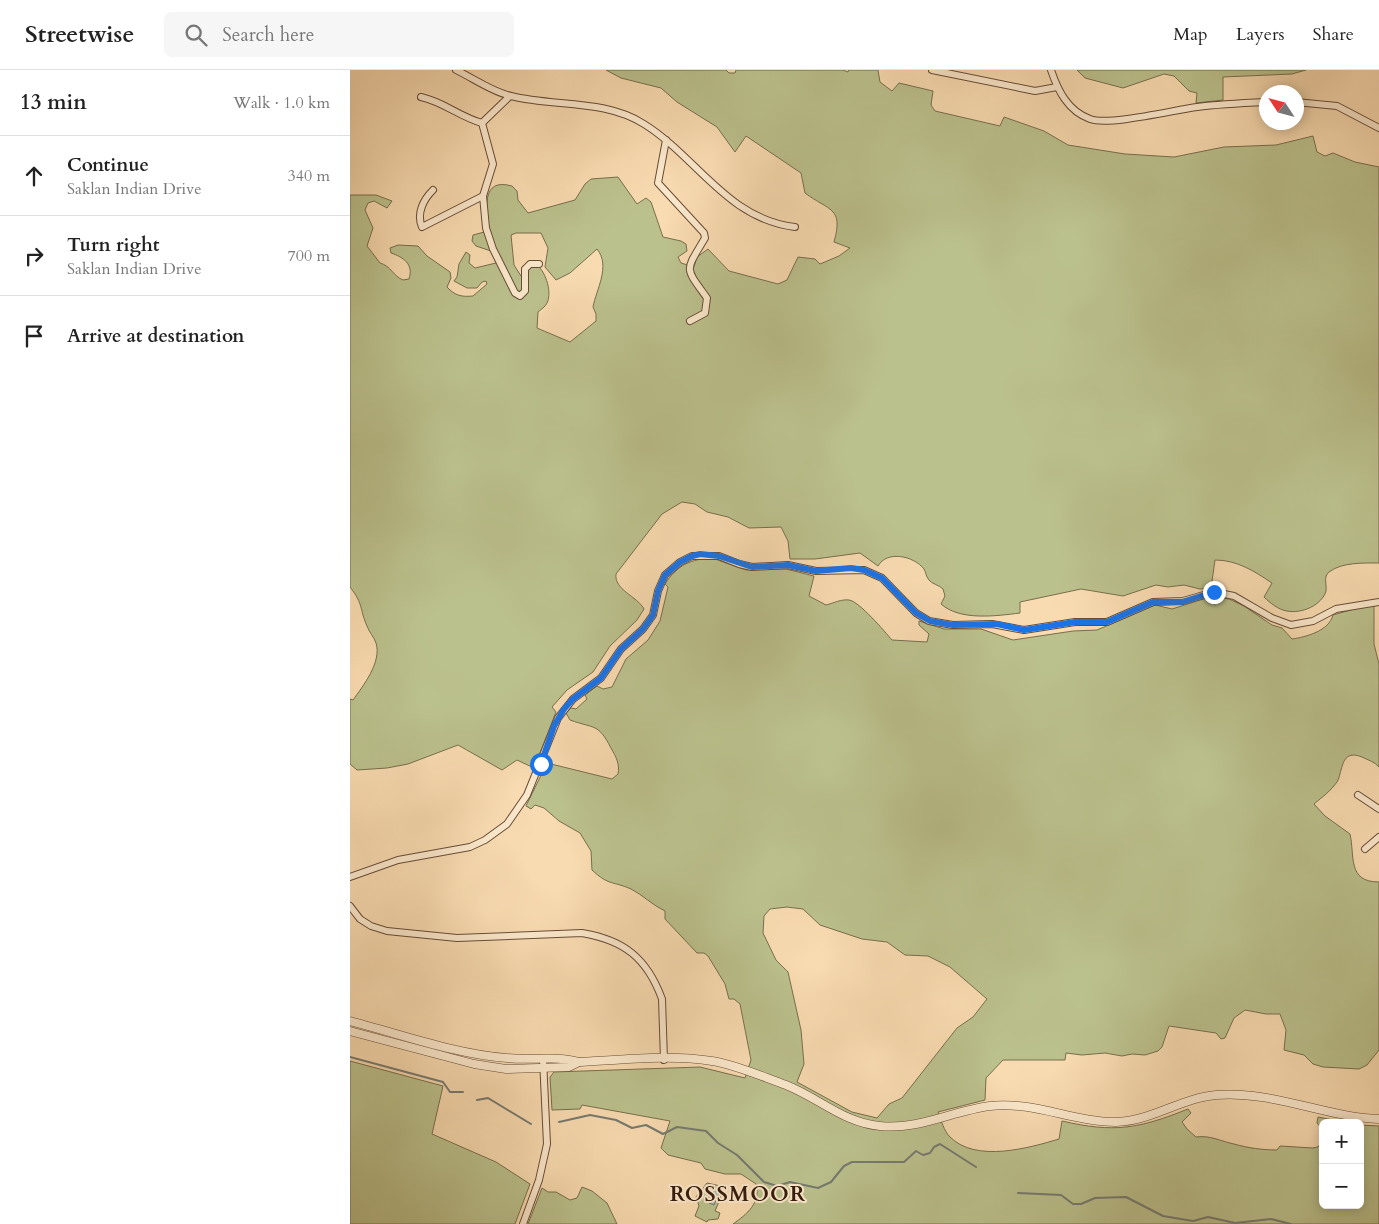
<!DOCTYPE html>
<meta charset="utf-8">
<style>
body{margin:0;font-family:Cardo,serif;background:#f6f6f6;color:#222}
.controls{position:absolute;right:15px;bottom:15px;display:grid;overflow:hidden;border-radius:8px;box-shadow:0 2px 12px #0003}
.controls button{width:45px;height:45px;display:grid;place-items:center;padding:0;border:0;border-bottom:1px solid #e0e0e0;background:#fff;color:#222;font:25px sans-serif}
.compass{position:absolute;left:909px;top:15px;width:45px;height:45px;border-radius:50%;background:#fff;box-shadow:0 2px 12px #0003;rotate:306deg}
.stop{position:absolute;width:15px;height:15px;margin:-11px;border:4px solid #1a73e8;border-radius:50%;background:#fff}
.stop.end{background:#1a73e8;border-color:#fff;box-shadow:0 1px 5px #0008}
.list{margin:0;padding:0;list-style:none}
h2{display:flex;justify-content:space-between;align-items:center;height:65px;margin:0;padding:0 20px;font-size:21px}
h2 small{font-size:16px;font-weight:400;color:#767676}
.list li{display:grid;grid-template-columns:32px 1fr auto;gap:15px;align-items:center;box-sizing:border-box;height:80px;padding:0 20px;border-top:1px solid #e0e0e0}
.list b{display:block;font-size:19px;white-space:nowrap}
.list p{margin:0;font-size:16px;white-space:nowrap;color:#767676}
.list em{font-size:16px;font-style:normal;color:#767676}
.icon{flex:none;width:28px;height:28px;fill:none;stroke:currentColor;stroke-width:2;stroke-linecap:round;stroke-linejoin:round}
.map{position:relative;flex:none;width:1029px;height:1154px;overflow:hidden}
header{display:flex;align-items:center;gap:30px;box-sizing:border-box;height:70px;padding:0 25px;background:#fff;border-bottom:1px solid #e0e0e0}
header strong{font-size:24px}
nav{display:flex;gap:28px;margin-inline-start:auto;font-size:18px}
.search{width:350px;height:45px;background:#f6f6f6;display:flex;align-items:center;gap:12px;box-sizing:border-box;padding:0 18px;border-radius:8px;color:#767676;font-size:19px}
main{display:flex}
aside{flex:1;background:#fff}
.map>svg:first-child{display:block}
</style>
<header>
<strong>Streetwise</strong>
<div class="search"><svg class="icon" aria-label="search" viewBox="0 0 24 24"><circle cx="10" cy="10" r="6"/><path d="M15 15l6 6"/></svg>Search here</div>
<nav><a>Map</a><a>Layers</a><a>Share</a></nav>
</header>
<main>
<aside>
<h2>13 min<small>Walk · 1.0 km</small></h2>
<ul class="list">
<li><svg class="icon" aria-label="ahead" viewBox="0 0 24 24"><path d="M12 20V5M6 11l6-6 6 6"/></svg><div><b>Continue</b><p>Saklan Indian Drive</p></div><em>340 m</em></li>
<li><svg class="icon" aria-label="right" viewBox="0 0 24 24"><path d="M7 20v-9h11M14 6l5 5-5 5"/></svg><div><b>Turn right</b><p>Saklan Indian Drive</p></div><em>700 m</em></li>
<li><svg class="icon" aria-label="arrive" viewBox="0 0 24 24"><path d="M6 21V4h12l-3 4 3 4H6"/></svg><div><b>Arrive at destination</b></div></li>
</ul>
</aside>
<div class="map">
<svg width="1029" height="1154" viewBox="0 0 1029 1154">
<rect width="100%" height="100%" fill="#f9dbb1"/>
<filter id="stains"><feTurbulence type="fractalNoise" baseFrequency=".004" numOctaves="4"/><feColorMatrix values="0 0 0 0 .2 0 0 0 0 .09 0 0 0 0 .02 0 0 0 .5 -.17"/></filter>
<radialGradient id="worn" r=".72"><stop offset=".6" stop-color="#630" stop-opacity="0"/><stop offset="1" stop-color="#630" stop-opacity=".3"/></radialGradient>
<g fill="#bbc18d" stroke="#786e4d" fill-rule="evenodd">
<path d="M256 0H376L379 3H385L386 0H493L498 2 499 0H528L530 12 542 21 549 13 583 21 581 35 585 41 650 56 654 47 694 61 718 75 775 84 824 87 874 77 926 75 963 66 967 82 975 86 983 83 1005 92 1029 97V493C1014 493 992 492 979 502 973 507 977 514 976 521 972 535 952 544 937 541 929 540 920 533 914 527L922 513C904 501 887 490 865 490L861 518 850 519 834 515 818 517 806 515 773 526 731 519 670 532V543C646 546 610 551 591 534L595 526 593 519C589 515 582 514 579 510 576 507 576 502 574 499 564 486 537 480 528 496L510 483 465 489H440L438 471 431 457 399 458 378 447 357 442 345 434 332 432 312 444 266 504C264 520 287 526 294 539L287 550 260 576 243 602 217 620 202 637 206 642 184 698 167 690 152 700 108 675 58 694 37 698 7 700 0 694V629L3 630C13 616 32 592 26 573 24 567 19 562 17 556 9 538 14 535 0 517V125H26L42 131 37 138 24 131 18 133 15 140 23 158 17 176 30 193C41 196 43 206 53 210L59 209C64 194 53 187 41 183L40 178 48 175 68 176 77 186 100 202 101 208 97 217C105 226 112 227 123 226L137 214 136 211 132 212 127 218H117L104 211 107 207 109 194 116 182 120 185 119 193 125 198 146 193 141 181 126 176 122 171 123 165 138 161C137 140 130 107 162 116L167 121 168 130 178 143 225 130 235 114 241 109 268 107 287 134 296 128 301 132 313 167 331 171 336 174 337 181 328 187 331 193 344 197 347 187 358 179 379 201 428 214 437 210 448 187 465 189 470 194 489 186 500 178 484 172C494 137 479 141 455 123L451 103 396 66 385 82 367 57 327 32 311 18 271 8ZM166 163H191L198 178 195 197 206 210 220 203 247 179C261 196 246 220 243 237L246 244V251L220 272 187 258 188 242C190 240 192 239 194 237 204 228 197 205 189 197H179L176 200 177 206H171L164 195 161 165Z"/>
<polygon points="727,0 956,0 942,4 873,7 873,30 846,33 847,23 839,21 824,6 814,4 773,18 735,8"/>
<path d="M362 488 396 500 436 499 464 506 459 526 476 535C484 533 491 529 499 530 509 531 535 562 542 570L577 572 579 564 569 555V551L594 559H631L663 570 723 561 747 560 805 535 822 539 863 526 879 529 894 536 922 555 932 558 942 569C956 567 979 561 983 545L1011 537 1024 536V574L1029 594V697C1025 692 1018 690 1012 687 990 678 993 702 987 712 981 721 972 727 964 734L975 746 1000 764C1005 786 997 812 1029 812V980L1017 995 1009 999 973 997 963 994 954 985 934 980 936 960 930 944H916L895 940 884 948 875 968 871 969 866 963 819 956 812 977 808 981 795 985 782 984 772 986 755 983 732 985 716 983 715 990H653L636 1008 635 1030 588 1042C591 1050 594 1061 600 1067 626 1093 679 1078 709 1069L712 1051C764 1063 788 1059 838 1039L841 1043 832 1052 837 1059 846 1067C860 1065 870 1071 884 1074 898 1078 913 1080 927 1080L930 1076 963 1078 968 1077 973 1070V1135H1010V1055L1029 1056V1154H383C397 1144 411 1133 406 1114L391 1104H375L355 1099 351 1093 318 1085 311 1078 320 1051 232 1035 230 1039 202 1040 200 1007 204 1002 350 997 395 1008 401 990 390 934 384 929H379L375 914 358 886 354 883H347L315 849V841C302 835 293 825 281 819 263 811 259 816 242 800L241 781 230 763 209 751 194 738 185 735 181 739 176 736 197 693 262 709 268 704C270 694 266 687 261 678 248 653 245 659 220 650L216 643 221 638 226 639 237 629 235 625 247 616 253 619 262 617 276 589 298 570 310 551 318 517 315 514C327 495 341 489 362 488ZM437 837 453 839 470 855 512 869 537 872 555 885 578 886 600 897 637 929 623 947 607 958 552 1028 539 1034 527 1048 502 1042 447 1012 454 994 451 960 438 902 426 890 413 863 414 846 420 839Z"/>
<polygon points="0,991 93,1016 82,1064 146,1092 180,1114 165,1154 0,1154"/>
<polygon points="968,1047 998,1053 973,1053 973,1060 967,1053"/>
<polygon points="357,1113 375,1117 365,1141 370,1143 368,1149 358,1150 357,1152 345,1146 349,1136 346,1127"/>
<polygon points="232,1117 242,1121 257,1133 267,1154 178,1154 192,1118 198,1122 206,1122 220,1130 227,1128"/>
</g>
<polygon fill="#a0b9b4" stroke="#767a71" points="361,1117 370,1121 364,1135 359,1133 362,1124 360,1123"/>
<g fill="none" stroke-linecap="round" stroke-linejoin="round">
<g stroke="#767a71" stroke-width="2">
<polyline points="0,987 93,1012 100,1022 113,1022"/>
<polyline points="127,1030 138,1028 181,1054"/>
<polyline points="209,1052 240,1045 266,1050 282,1058 296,1055 313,1064 327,1057 356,1061 368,1073 387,1085 414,1112 427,1116 440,1112 468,1118 481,1112 494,1096 502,1092 554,1092 566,1081 573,1085 580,1083 584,1077 590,1074 626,1097"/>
<polyline points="668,1123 711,1125 723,1134 731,1134 745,1128 776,1127 813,1146 843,1151 858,1147 885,1153 921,1149 941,1154"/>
</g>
<defs>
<g id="minor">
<path d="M106 0C123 8 142 22 161 26 204 37 255 29 294 54 347 87 377 149 445 157"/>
<polyline points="582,0 685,21 707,17"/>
<path d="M701 0C708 21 718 41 740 49 759 56 824 40 847 37 870 34 893 33 916 32"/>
<path d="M71 27C94 32 110 47 132 53"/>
<polyline points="946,32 987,36 1029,58"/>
<path d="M316 70 308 113 354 163 355 168C335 202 334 196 357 228L355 243 340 251"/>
<path d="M83 120C74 129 66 143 72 157L133 126 143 94 132 53 160 26"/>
<polyline points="133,126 136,158 143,179 165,223 170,226 175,221 175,199 180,194 189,194"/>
<polyline points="1008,725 1029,739"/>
<polyline points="1015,779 1029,767"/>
<polyline points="0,807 48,790 120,777 135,770 157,754 177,725 208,648 223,629 251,608 271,579 293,559 303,545 308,521 315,505 330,492 342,486 369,486 389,494 402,497 438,495 466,501 514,500 532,508 566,543 579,551 603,555 642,554 674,560 725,552 757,552 803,532 833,531 864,522 884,526 922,548 941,555 963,551 986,539 1029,532"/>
<path d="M0 836 10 849 21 856 37 861 107 868 232 863C274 870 297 888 312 929L314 990"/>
<polyline points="173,1154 189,1110 197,1074 193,989"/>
</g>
<g id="tertiary">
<path d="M0 951C50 964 105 984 157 988 181 991 206 985 229 992 272 990 319 984 362 991 387 995 413 1007 436 1015 469 1028 494 1053 530 1056 569 1060 602 1041 640 1036 684 1031 723 1052 766 1052 802 1051 831 1028 866 1025 921 1020 974 1047 1029 1049"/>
<polyline points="0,961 124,994 156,999 219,997 229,992"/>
</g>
</defs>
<use href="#minor" stroke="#674c36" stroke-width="8"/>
<use href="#tertiary" stroke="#674c36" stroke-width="9"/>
<use href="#minor" stroke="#fbe8cc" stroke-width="6"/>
<use href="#tertiary" stroke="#fbe8cc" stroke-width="8"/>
</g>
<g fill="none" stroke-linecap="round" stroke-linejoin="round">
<polyline stroke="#1a73e8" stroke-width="6" points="191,694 204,656 214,639 223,629 251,608 271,579 293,559 303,545 308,521 315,505 330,492 342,486 350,484 369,486 402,497 438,495 466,501 501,498 514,500 532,508 566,543 580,551 603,555 647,554 674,560 725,552 757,552 803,532 832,532 864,522"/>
</g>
<g text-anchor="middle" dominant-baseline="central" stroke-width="4" stroke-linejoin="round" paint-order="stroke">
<g font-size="21" font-weight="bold" letter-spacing="1" fill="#361c0d" stroke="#fbe8cc">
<text x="388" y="1124">ROSSMOOR</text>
</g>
</g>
<rect width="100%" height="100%" filter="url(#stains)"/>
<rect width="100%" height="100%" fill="url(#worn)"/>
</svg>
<div class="controls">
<button>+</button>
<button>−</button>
</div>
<svg class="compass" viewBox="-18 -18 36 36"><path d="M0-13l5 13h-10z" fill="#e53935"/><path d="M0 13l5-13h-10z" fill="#767676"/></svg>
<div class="stop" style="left:191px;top:694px"></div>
<div class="stop end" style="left:864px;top:522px"></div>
</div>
</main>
